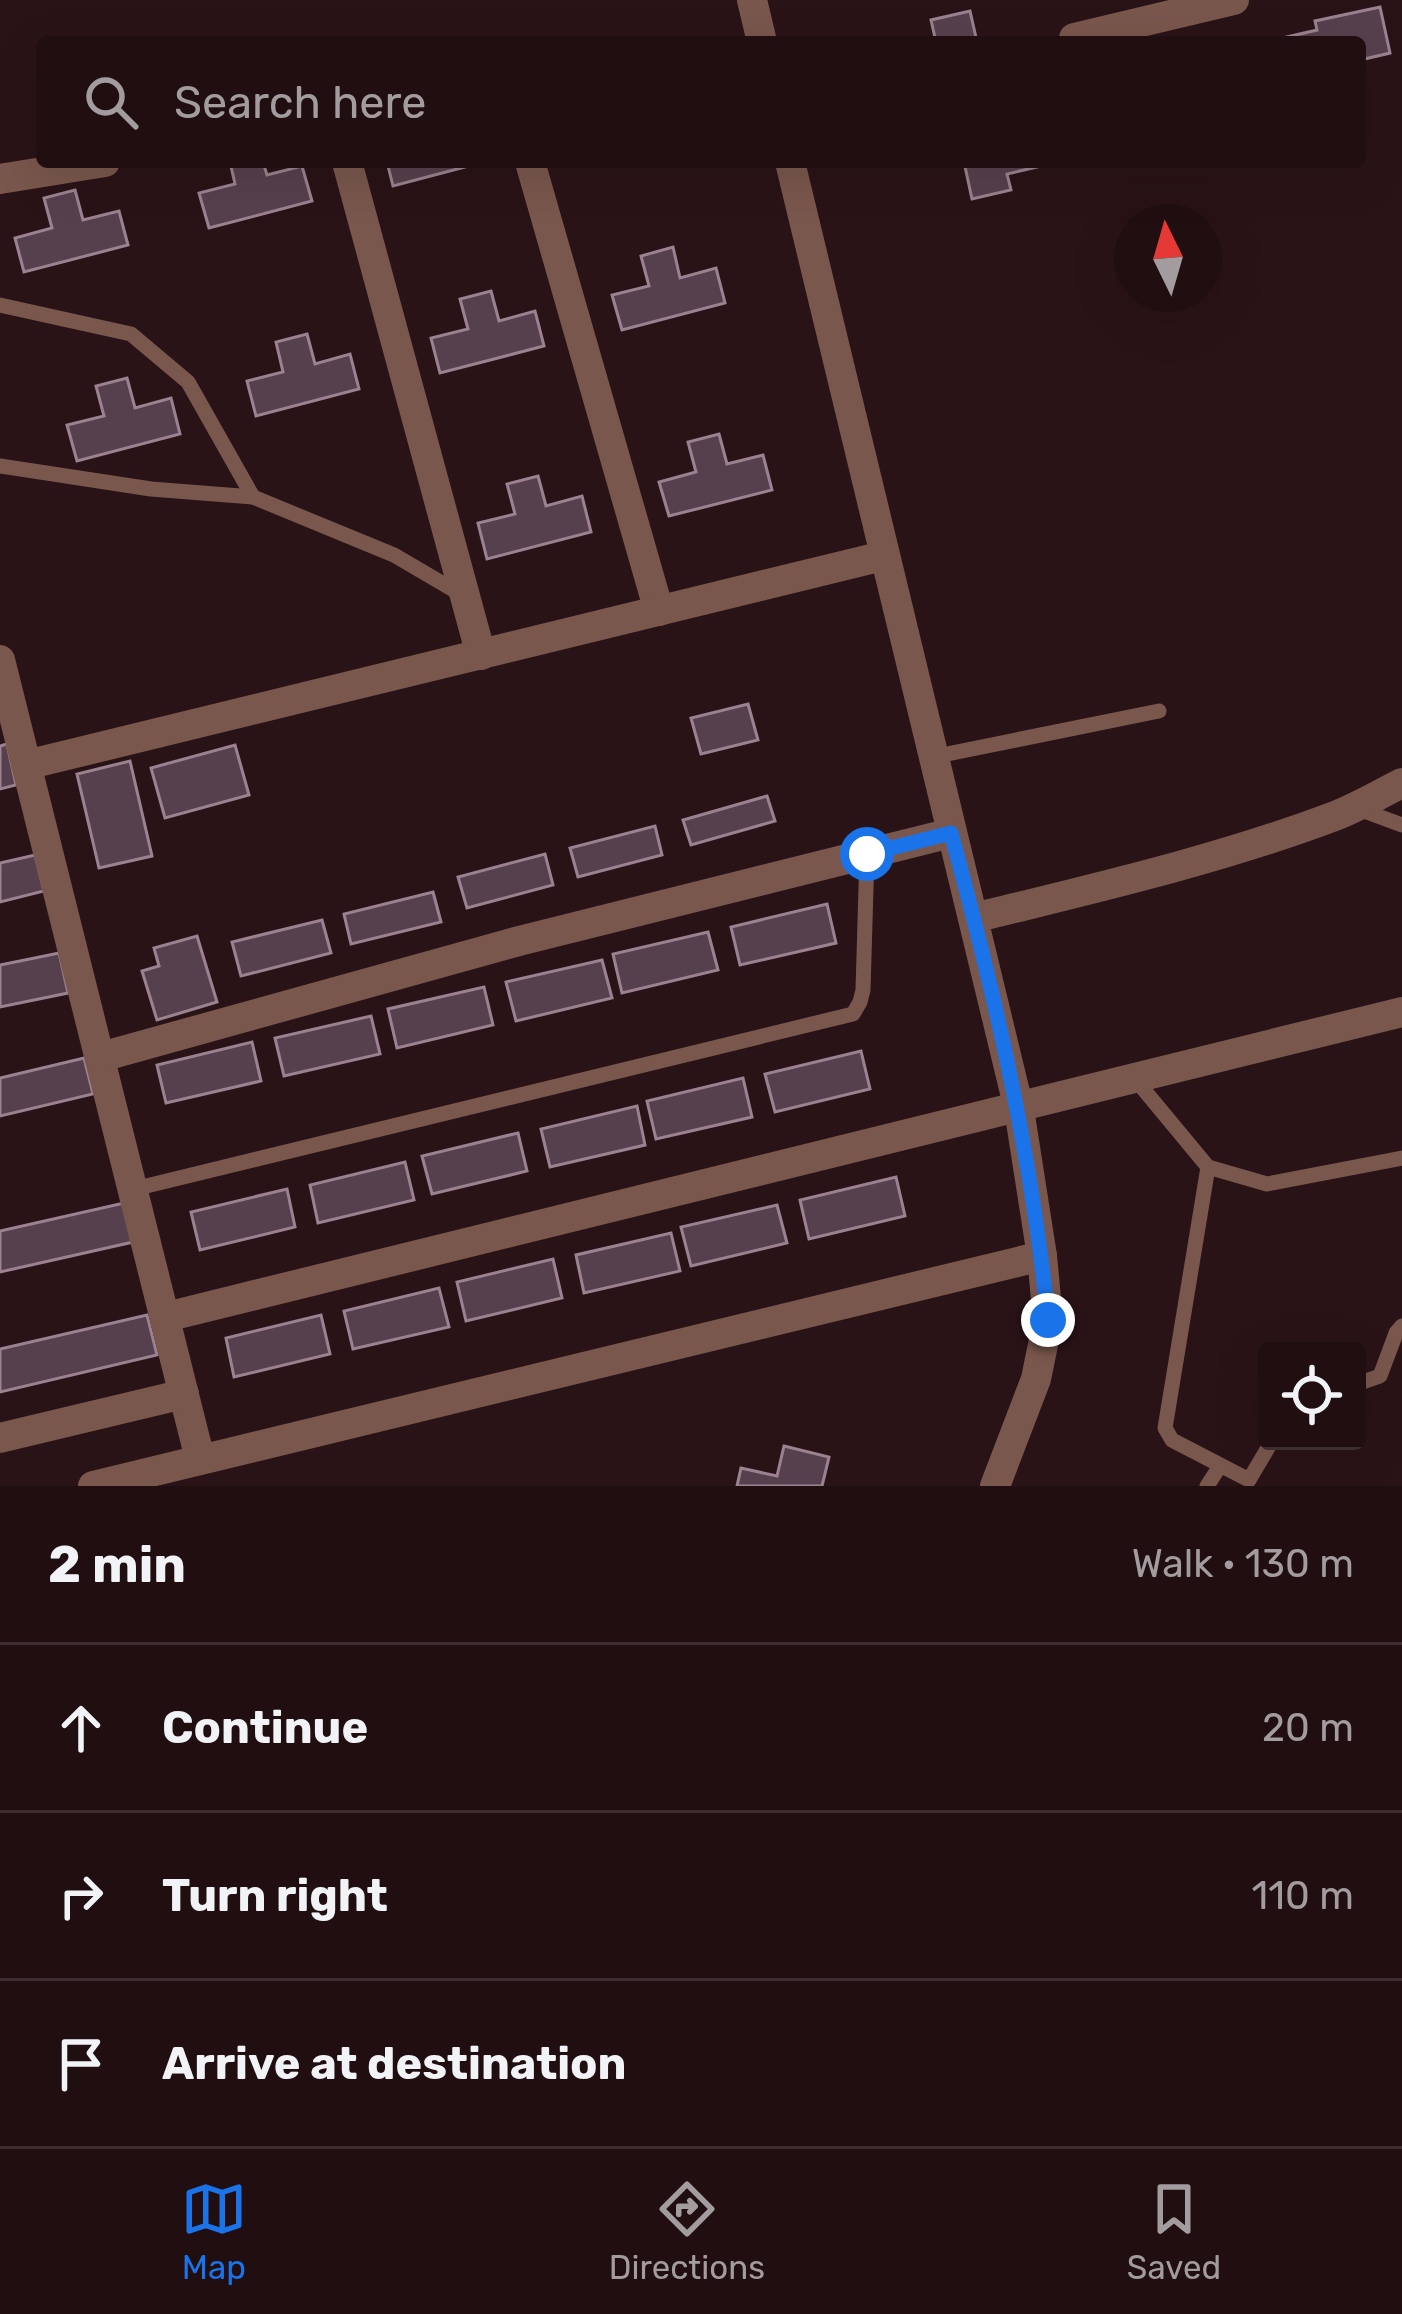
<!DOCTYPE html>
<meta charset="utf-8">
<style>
body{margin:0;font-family:Rubik,sans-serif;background:#28171a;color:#f1f3f6}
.controls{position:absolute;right:36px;bottom:36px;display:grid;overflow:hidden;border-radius:12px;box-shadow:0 12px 48px #0002}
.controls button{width:108px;height:108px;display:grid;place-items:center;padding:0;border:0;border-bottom:3px solid #3d2e31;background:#200e11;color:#f1f3f6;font:60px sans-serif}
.compass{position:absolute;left:1114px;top:204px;width:108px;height:108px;border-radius:50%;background:#200e11;box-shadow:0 12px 48px #0002;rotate:355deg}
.stop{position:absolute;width:36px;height:36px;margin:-27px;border:9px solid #1a73e8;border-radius:50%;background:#fff}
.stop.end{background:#1a73e8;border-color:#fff;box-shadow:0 3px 12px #0008}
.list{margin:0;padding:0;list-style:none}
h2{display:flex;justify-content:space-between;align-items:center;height:156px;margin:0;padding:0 48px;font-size:51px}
h2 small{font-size:39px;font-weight:400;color:#a29c9f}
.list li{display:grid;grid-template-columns:78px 1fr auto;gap:36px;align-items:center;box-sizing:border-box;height:168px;padding:0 48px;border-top:3px solid #3d2e31}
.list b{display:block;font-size:45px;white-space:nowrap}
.list em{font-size:39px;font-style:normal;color:#a29c9f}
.icon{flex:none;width:66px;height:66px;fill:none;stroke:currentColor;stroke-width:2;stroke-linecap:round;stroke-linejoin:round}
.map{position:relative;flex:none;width:1402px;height:1486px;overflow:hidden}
.search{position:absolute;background:#200e11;box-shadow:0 12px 48px #0002;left:36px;right:36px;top:36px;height:132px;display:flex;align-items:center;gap:30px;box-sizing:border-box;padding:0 42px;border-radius:12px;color:#a29c9f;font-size:45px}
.sheet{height:660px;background:#200e11}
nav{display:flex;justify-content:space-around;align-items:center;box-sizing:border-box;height:168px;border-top:3px solid #3d2e31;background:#200e11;font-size:33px;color:#a29c9f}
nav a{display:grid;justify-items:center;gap:6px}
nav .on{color:#1a73e8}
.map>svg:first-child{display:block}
</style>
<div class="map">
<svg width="1402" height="1486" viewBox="0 0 1402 1486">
<rect width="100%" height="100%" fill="#2a1317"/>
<g fill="#57404d" stroke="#9c8290" stroke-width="3">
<polygon points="1380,7 1390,53 1360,60 1360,42 1265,42 1317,30 1315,21"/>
<polygon points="970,11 977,42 936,42 931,20"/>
<polygon points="230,162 263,162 267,175 302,166 312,201 209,228 199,193 235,184"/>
<polygon points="387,162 484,162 393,186"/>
<polygon points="964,162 1049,162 1050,164 1007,174 1011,190 972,199"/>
<polygon points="75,190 83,220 119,211 128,245 24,272 15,238 52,228 44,198"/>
<polygon points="673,247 680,278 716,268 725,303 622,330 612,295 649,286 641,256"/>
<polygon points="491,291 499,321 535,311 544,346 440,373 431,338 468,329 460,299"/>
<polygon points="307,334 315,364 350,354 359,389 256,416 247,381 283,372 276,342"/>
<polygon points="127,378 135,408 171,398 180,434 77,461 67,425 104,416 96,386"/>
<polygon points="719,434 727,464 763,455 772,490 669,516 659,482 696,472 688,442"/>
<polygon points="538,476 546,506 582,496 591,532 487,559 478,523 515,514 507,484"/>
<polygon points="748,704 758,740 701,754 691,718"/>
<polygon points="7,744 16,785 0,789 0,746"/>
<polygon points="235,745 249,795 165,818 151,768"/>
<polygon points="130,761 152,856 99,868 77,774"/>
<polygon points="767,796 775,821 691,845 683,820"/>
<polygon points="655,826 662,855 578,877 570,848"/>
<polygon points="545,854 553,885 467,908 458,877"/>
<polygon points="35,855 44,891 0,902 0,863"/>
<polygon points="433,892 441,922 351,944 344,914"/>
<polygon points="827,904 836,943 740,965 731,927"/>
<polygon points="322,920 331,953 241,976 232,942"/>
<polygon points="708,932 718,970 622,993 613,954"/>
<polygon points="197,936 217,1002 157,1020 142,971 159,966 154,948"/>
<polygon points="59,953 68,993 0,1007 0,965"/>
<polygon points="602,960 612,998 516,1021 506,982"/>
<polygon points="484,987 493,1025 397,1048 388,1009"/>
<polygon points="371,1016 380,1054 284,1076 275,1038"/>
<polygon points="252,1042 261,1081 166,1103 157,1065"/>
<polygon points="861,1051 870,1089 775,1112 765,1074"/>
<polygon points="84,1058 93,1094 0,1116 0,1078"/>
<polygon points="743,1078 752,1117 656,1139 647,1101"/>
<polygon points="637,1106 645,1145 550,1167 541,1129"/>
<polygon points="518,1133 527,1171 432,1194 422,1156"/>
<polygon points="405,1162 414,1200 318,1223 310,1185"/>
<polygon points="896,1177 905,1216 809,1239 800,1200"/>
<polygon points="287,1189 295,1227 200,1250 191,1212"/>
<polygon points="124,1203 133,1242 0,1272 0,1231"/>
<polygon points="777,1205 787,1243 691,1266 681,1227"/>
<polygon points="671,1233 680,1271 584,1293 576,1255"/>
<polygon points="553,1259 562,1298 466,1321 457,1282"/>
<polygon points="439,1288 449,1327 353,1349 344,1311"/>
<polygon points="147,1315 157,1355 0,1392 0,1349"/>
<polygon points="321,1315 330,1354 234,1377 226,1338"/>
<polygon points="784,1446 829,1457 822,1486 737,1486 741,1468 777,1476"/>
</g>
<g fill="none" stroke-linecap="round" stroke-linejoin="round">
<g stroke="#7a574d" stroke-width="15">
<polyline points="0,305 131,334 188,382 253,497"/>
<polyline points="0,466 151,489 253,497 394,555 464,596"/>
<polyline points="932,757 1159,711"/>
<polyline points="1356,808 1402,825"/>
<polyline points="1135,1079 1208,1167 1267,1184 1402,1158"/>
<polyline points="1208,1167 1165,1428 1172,1440 1249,1480 1272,1441"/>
<polyline points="134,1189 853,1014 860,1002 863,990 867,854"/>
<polyline points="1357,1384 1380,1376 1396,1333 1402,1326"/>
<polyline points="1207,1486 1220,1466"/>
</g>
<g stroke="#7a574d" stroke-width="30">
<polyline points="752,0 762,42"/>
<polyline points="1074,38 1234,0"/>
<polyline points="347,162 481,655"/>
<polyline points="530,162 659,611"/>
<polyline points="790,162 1019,1109 1042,1256 1048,1320 1036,1379 995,1486"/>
<polyline points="0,179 105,162"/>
<polyline points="0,660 200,1459"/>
<polyline points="26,765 883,556"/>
<path d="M974 918C1095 888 1218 860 1335 816 1358 807 1380 794 1402 783"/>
<polyline points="101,1057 519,941 951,833"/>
<polyline points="166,1317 1402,1012"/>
<polyline points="0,1438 184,1394"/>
<polyline points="93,1486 1042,1256"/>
</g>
</g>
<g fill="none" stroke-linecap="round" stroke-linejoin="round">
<path stroke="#1a73e8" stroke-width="15" d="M867 854 951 833C995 994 1032 1155 1048 1320"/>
</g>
</svg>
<div class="controls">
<button><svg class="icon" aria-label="locate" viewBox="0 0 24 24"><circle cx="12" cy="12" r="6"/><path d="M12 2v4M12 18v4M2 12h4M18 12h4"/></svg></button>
</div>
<svg class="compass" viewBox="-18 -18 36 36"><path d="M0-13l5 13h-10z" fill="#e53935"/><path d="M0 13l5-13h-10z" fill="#a29c9f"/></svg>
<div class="stop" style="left:867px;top:854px"></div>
<div class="stop end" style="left:1048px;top:1320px"></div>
<div class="search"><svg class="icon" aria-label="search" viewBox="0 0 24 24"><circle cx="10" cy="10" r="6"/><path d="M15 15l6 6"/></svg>Search here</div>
</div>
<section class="sheet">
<h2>2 min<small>Walk · 130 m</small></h2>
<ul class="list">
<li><svg class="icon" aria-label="ahead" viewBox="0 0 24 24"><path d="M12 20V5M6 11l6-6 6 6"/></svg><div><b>Continue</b></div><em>20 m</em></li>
<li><svg class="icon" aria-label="right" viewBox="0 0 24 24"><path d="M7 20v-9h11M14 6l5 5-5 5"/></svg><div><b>Turn right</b></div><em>110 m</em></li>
<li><svg class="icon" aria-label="arrive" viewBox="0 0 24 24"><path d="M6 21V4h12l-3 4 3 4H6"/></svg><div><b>Arrive at destination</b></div></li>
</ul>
</section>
<nav>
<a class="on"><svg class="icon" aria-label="map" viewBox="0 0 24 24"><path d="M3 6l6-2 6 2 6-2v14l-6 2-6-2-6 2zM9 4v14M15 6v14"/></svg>Map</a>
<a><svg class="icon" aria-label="directions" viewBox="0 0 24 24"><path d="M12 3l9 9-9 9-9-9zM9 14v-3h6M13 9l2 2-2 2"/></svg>Directions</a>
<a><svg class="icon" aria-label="saved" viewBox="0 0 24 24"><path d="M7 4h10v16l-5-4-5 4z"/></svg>Saved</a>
</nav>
